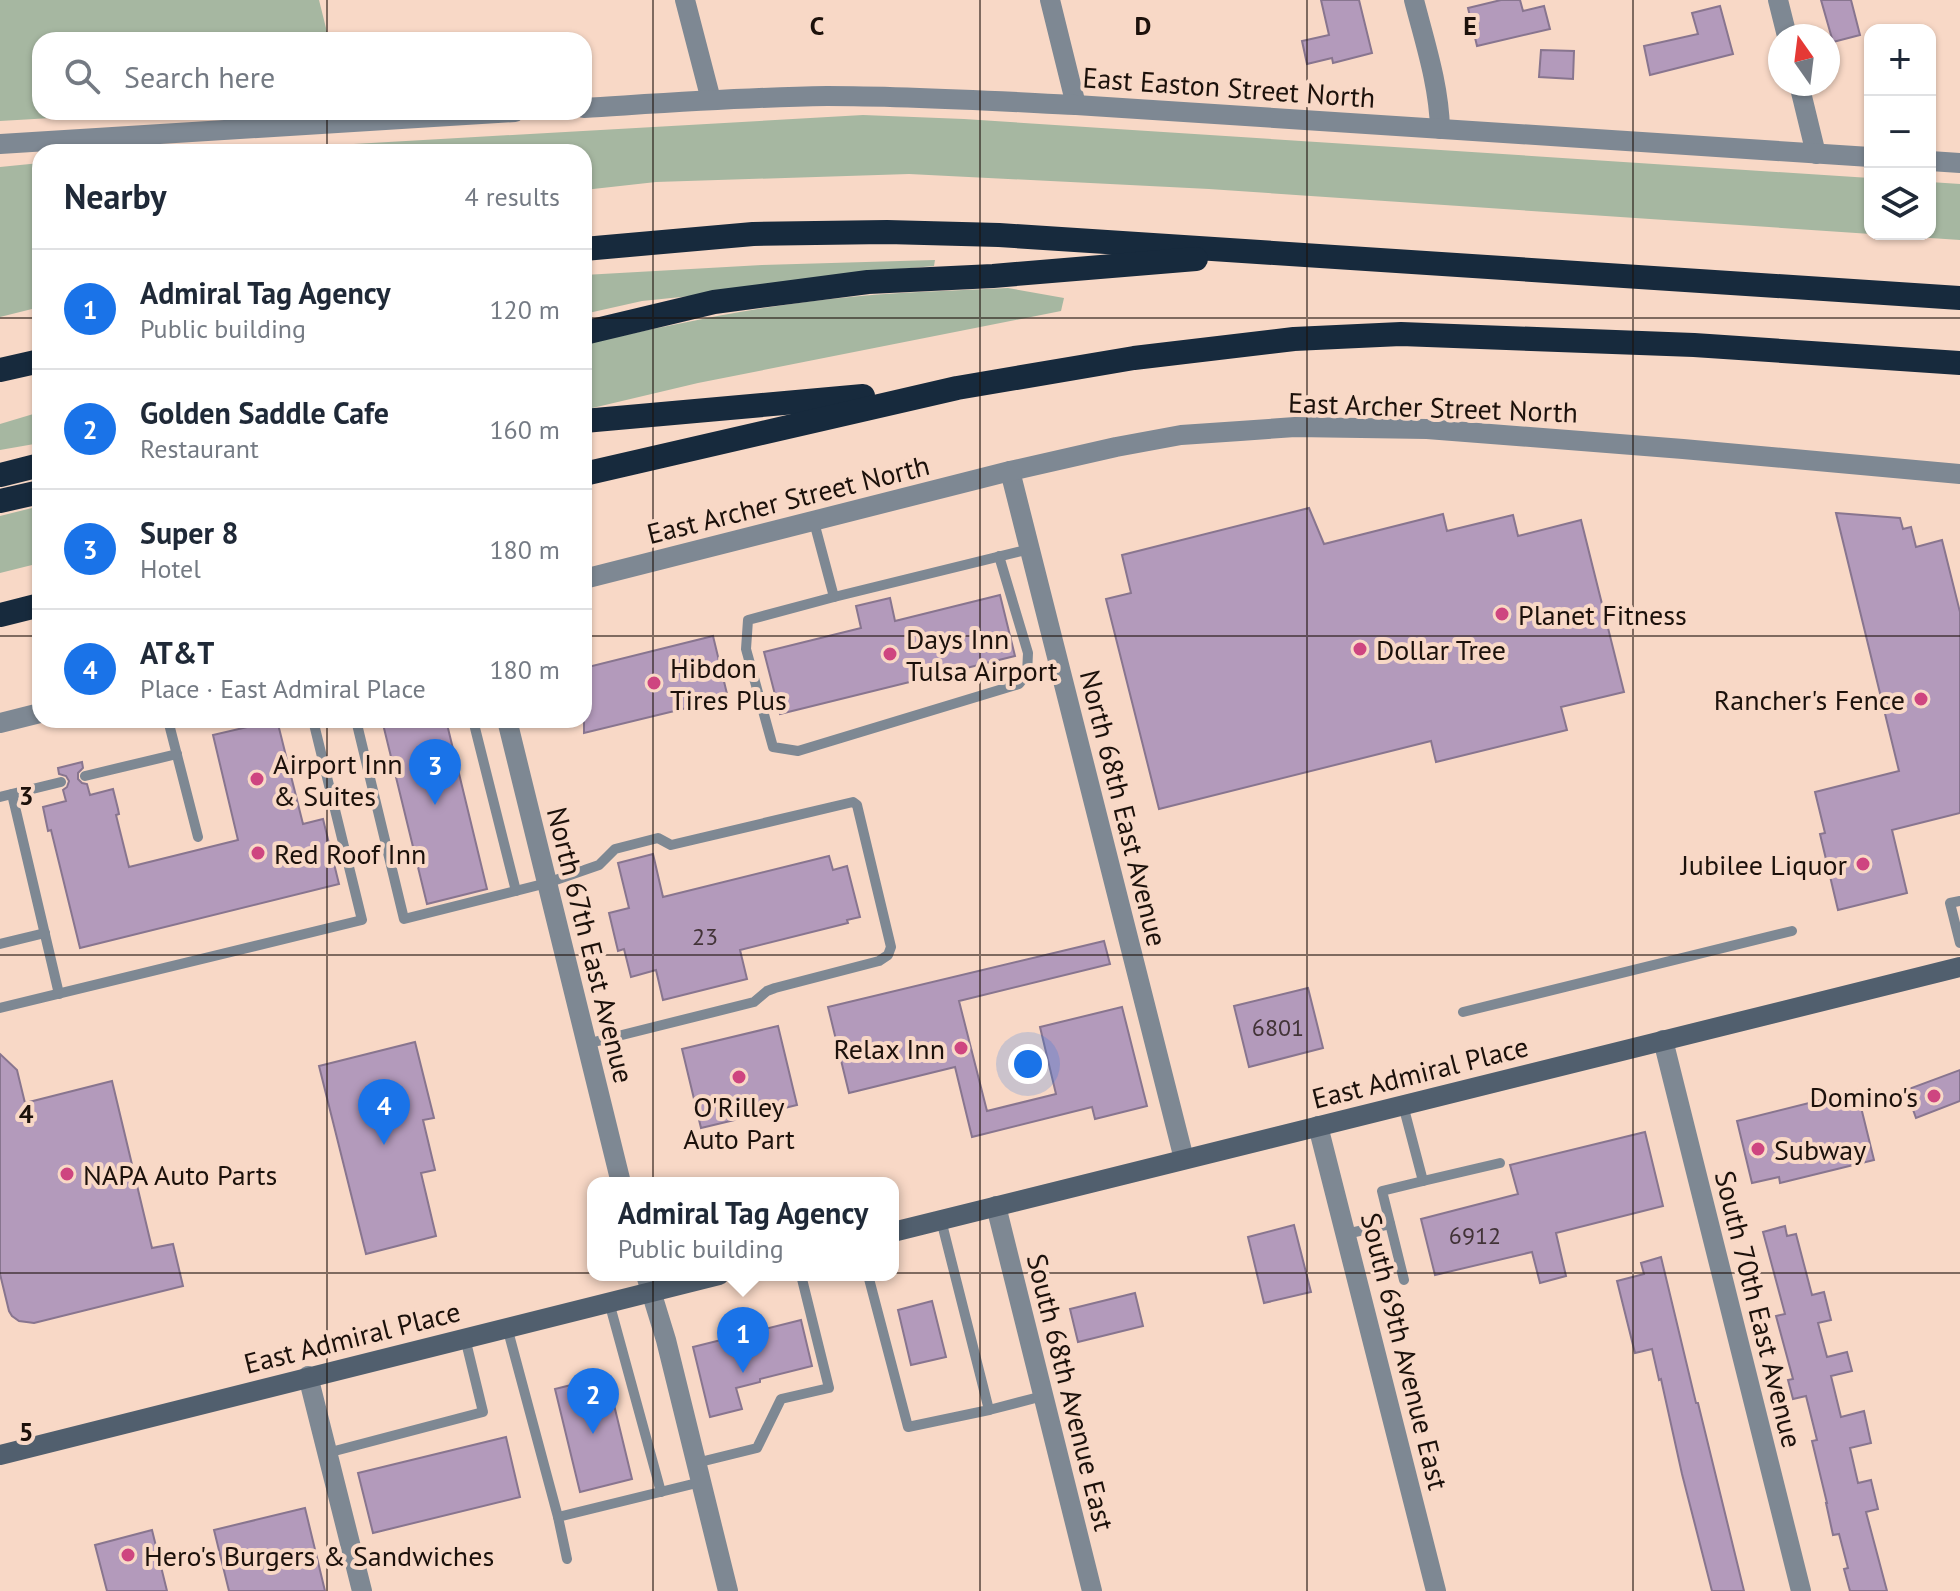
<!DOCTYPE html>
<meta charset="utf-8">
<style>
body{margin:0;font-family:"PT Sans",sans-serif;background:#f2f2f3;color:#1f2937}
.controls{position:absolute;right:24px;top:24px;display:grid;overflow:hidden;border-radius:16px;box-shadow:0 2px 6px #0004}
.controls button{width:72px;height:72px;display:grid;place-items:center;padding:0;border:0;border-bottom:2px solid #e0e1e3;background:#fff;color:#1f2937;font:40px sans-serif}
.compass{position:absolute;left:1768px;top:24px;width:72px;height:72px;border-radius:50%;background:#fff;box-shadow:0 2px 6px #0004;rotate:346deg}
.you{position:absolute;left:1028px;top:1064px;width:28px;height:28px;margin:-20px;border:6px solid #fff;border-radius:50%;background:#1a73e8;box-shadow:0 0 0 12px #1a73e833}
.badge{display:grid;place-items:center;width:52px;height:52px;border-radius:50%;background:#1a73e8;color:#fff;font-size:26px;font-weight:700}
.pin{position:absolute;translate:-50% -66px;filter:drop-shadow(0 2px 4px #0008)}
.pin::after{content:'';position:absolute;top:42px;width:28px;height:24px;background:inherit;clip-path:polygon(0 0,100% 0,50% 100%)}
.popup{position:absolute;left:587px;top:1177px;width:312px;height:104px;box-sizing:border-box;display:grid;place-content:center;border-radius:16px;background:#fff;filter:drop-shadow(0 2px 6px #0005);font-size:26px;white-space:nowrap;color:#747a83}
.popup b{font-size:30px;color:#1f2937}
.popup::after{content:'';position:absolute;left:50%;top:100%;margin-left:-16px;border:16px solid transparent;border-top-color:#fff}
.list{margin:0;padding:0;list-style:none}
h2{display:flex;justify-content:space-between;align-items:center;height:104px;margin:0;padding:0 32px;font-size:34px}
h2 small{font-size:26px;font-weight:400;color:#747a83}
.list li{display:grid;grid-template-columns:52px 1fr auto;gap:24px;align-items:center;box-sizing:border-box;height:120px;padding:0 32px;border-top:2px solid #e0e1e3}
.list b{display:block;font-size:30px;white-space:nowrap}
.list p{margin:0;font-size:26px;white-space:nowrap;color:#747a83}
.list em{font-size:26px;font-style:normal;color:#747a83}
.icon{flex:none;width:44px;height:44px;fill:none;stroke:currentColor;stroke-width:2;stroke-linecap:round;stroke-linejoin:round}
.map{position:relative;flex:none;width:1960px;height:1591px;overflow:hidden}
.search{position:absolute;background:#fff;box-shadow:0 2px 6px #0004;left:32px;top:32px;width:560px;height:88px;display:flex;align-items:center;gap:20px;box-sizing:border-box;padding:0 28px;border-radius:24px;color:#747a83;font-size:30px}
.panel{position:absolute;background:#fff;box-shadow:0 2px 6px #0004;left:32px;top:144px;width:560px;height:584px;border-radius:24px}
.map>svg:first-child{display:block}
</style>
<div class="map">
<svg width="1960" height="1591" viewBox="0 0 1960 1591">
<rect width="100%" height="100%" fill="#f8d8c6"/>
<g fill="#a6b7a1">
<polygon points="0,0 319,0 329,40 40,40 40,112 154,112 0,121"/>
<polygon points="863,115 964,119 1870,178 1870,234 1930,234 1930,182 1960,184 1960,240 1209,189 909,174 656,182 584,190 584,152 213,152"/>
<polygon points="40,163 40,307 0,317 0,167"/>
<polygon points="935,260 934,266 844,274 691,296 642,301 584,314 584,275 762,265"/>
<path d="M1008 288 1064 298 1061 311 698 383 584 410V344C666 326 747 308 831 299 889 292 949 291 1008 288Z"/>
<polygon points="40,412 40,443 0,450 0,424"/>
<polygon points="40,506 40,563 0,573 0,516"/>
</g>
<g fill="#b39abb" stroke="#88758f" stroke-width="2">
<polygon points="1321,0 1359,0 1372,53 1333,63 1332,58 1307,64 1302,41 1329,35"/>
<polygon points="1501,0 1520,0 1523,11 1544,6 1550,29 1477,46 1468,8"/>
<polygon points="1821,0 1851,0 1860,35 1833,42"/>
<polygon points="1720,6 1733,54 1650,75 1644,46 1698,34 1692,13"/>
<polygon points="1541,50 1574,51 1573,79 1539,77"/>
<polygon points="1309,508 1324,544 1443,514 1447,531 1513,515 1518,536 1581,520 1624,692 1561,707 1567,730 1436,762 1431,741 1159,809 1106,599 1131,593 1122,555"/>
<polygon points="1836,513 1900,518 1903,529 1911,527 1916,547 1942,540 1960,612 1960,813 1892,830 1907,893 1838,910 1820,834 1825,833 1815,792 1899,771"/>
<polygon points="1000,595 1015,656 780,714 764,652 861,628 856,606 890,598 895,621"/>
<polygon points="713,636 728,698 584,733 584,668"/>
<polygon points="277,720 303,824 323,819 339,884 80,948 51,830 48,831 43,807 66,801 63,790 67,787 69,781 66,776 59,774 58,768 82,762 83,768 78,773 78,779 82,783 87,784 90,795 113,789 118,809 119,814 116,815 129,867 238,840 213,735"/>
<polygon points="382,720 446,720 487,889 427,904"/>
<polygon points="653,854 663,897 829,856 833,870 847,866 860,917 847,920 848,923 740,950 747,979 663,1000 656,970 631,977 624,949 618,951 609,913 629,908 618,863"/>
<polygon points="1104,941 1110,964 959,1001 987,1111 1056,1094 1040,1027 1122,1007 1147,1106 1095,1119 1092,1107 972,1137 955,1067 849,1093 828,1007"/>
<polygon points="1308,988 1323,1048 1249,1067 1234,1006"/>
<polygon points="778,1026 797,1105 701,1128 682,1049"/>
<polygon points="415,1042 434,1118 423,1120 435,1170 421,1173 436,1236 366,1254 319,1066"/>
<polygon points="0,1054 17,1070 25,1103 112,1081 152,1248 173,1244 183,1286 34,1323 19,1321 12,1316 9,1311 0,1274"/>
<polygon points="1960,1070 1960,1101 1916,1118 1906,1090"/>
<polygon points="1857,1091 1874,1160 1780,1183 1779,1177 1752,1183 1737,1121"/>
<polygon points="1645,1132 1663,1206 1556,1233 1566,1276 1540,1283 1532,1252 1435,1275 1421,1219 1518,1194 1510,1165"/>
<polygon points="1294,1225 1311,1292 1264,1303 1248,1237"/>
<polygon points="1785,1226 1787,1236 1796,1234 1812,1295 1824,1292 1831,1320 1818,1323 1827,1357 1847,1352 1852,1371 1831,1376 1841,1417 1864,1411 1871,1443 1850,1448 1858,1483 1871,1480 1878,1509 1866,1512 1887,1591 1850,1591 1844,1569 1848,1568 1839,1534 1833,1535 1826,1503 1827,1503 1812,1441 1817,1440 1806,1396 1793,1399 1788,1380 1793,1379 1776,1316 1785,1314 1763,1232"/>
<polygon points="1661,1257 1696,1403 1698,1403 1744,1591 1712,1591 1682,1474 1661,1379 1659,1380 1652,1349 1635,1353 1617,1281 1644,1274 1641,1263"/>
<polygon points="1135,1293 1143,1326 1078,1342 1070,1309"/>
<polygon points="932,1301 946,1357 911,1365 898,1310"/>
<polygon points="801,1320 812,1366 760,1379 760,1382 736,1388 742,1409 710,1417 693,1347"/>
<polygon points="607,1376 632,1479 580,1492 555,1389"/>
<polygon points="506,1437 520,1497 373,1533 358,1473"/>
<polygon points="305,1508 325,1591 229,1591 214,1530"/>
<polygon points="152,1530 167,1591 107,1591 95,1545"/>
</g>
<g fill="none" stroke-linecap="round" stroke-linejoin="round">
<g stroke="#7e8893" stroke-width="10">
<polyline points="814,522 834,597 1030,549"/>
<polyline points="834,597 748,620 746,649 773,747 798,751 1019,684 1027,674 1028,653 999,556"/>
<polyline points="168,720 198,837"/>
<polyline points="356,720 404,919 547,883 599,865 615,849 658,838 671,845 853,802 857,805 891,947 888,955 879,961 775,988 767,991 754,1002 586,1044"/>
<polyline points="473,720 516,891"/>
<polyline points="169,723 181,720"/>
<polyline points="85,776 177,754"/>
<polyline points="12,794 59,994"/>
<polyline points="0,797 61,782"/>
<polyline points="1960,901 1950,903 1960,943"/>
<polyline points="0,944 45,933"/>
<polyline points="0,1008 362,920 313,720"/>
<polyline points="1463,1012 1792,931"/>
<polyline points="1403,1105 1423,1181 1382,1191 1404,1280"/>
<polyline points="1423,1181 1500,1163"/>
<polyline points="1346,1234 1390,1224"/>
<polyline points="868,1275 908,1427 989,1410 941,1220"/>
<polyline points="609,1302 661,1492"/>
<polyline points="507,1327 558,1517"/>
<polyline points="989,1410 1043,1396"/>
<polyline points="327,1453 483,1412 465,1338"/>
<polyline points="696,1463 757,1448 781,1399 829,1388 801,1275"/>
<polyline points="567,1559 558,1517 701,1482"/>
</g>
<g stroke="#7e8893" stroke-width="20">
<polyline points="685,0 711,100"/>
<polyline points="1050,0 1076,105"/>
<path d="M1414 0C1425 43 1439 85 1440 129"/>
<polyline points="1778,0 1787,36"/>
<polyline points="1799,84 1816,154"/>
<polyline points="1010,471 1184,1159"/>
<polyline points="584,579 1010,471 1116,447 1181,435 1240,431 1295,427 1427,429 1683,449 1960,474"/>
<polyline points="507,720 621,1183"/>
<polyline points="0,723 40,713"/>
<polyline points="1663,1040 1801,1591"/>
<polyline points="1318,1126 1436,1591"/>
<polyline points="996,1206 1092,1591"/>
<polyline points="646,1275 666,1340 728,1591"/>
<polyline points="308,1376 362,1591"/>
</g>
<g stroke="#7e8893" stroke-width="20">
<path d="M584 108C665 103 746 97 827 96 910 96 993 101 1076 105L1870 157"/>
<polyline points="0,144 515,112"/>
<polyline points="1930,161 1960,163"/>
</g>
<g stroke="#515f6e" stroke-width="20">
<polyline points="893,1232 1960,967"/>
<polyline points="0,1455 719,1275"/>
</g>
<g stroke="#172a3d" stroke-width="24">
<polyline points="584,249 753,234 887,232 999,235 1960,298"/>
<polyline points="584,333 714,302 868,282 993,276 1196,259"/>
<polyline points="0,370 40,361"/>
<polyline points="584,421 863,396"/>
<polyline points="584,474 957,388 1134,358 1294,339 1401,334 1694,345 1960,363"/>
<polyline points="0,475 40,465"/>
<polyline points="0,501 40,492"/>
<polyline points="0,615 40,605"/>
</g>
</g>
<path fill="none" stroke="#1c110b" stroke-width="2" stroke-opacity="0.55" d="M327 0V40M653 0V1591M980 0V1591M1307 0V1591M1633 0V1591M327 112V152M0 318H40M584 318H1960M0 636H40M584 636H1960M327 720V1591M0 955H1960M0 1273H1960"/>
<g fill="#ce4580" stroke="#f8d8c6" stroke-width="3">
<circle cx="1502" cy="614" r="8"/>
<circle cx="1360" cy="649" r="8"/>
<circle cx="890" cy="654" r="8"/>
<circle cx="654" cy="683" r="8"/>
<circle cx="1921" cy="699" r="8"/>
<circle cx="257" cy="779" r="8"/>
<circle cx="258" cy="853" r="8"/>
<circle cx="1863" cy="864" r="8"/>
<circle cx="961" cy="1048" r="8"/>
<circle cx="739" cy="1077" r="8"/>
<circle cx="1934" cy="1096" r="8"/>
<circle cx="1758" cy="1149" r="8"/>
<circle cx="67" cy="1174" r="8"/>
<circle cx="128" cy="1555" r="8"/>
</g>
<g text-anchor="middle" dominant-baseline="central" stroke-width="8" stroke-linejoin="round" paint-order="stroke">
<g font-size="24" fill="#423337">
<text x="705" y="936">23</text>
<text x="1278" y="1027">6801</text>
<text x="1475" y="1235">6912</text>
</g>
<g font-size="28" fill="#1c110b" stroke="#f8d8c6">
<text transform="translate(1229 87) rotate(4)">East Easton Street North</text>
<text transform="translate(1433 407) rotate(2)">East Archer Street North</text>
<text transform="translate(788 499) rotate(-14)">East Archer Street North</text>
<text transform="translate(1124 808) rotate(76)">North 68th East Avenue</text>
<text transform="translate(591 945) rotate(76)">North 67th East Avenue</text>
<text transform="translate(1420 1072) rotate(-14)">East Admiral Place</text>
<text transform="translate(1759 1309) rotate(76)">South 70th East Avenue</text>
<text transform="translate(352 1337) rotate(-14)">East Admiral Place</text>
<text transform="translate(1405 1351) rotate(76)">South 69th Avenue East</text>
<text transform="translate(1071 1392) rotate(76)">South 68th Avenue East</text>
</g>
<g font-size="28" fill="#1c110b" stroke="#f8d8c6" text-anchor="start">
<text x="1518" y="614">Planet Fitness</text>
<text x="906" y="638">Days Inn<tspan x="906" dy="32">Tulsa Airport</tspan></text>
<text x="1376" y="649">Dollar Tree</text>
<text x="670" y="667">Hibdon<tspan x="670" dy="32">Tires Plus</tspan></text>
<text x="1905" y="699" text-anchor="end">Rancher's Fence</text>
<text x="273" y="763">Airport Inn<tspan x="273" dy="32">&amp; Suites</tspan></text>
<text x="274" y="853">Red Roof Inn</text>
<text x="1847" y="864" text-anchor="end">Jubilee Liquor</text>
<text x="945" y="1048" text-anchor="end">Relax Inn</text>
<text x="1918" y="1096" text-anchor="end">Domino's</text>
<text x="739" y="1106" text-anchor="middle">O'Rilley<tspan x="739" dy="32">Auto Part</tspan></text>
<text x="1774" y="1149">Subway</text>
<text x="83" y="1174">NAPA Auto Parts</text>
<text x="144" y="1555">Hero's Burgers &amp; Sandwiches</text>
</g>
</g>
<g font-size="26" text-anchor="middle" font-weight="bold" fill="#1c110b" stroke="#f8d8c6" stroke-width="8" stroke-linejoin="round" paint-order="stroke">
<text x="817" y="35">C</text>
<text x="1143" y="35">D</text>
<text x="1470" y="35">E</text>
<text x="26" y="805">3</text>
<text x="26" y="1123">4</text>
<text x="26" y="1441">5</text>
</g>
</svg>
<div class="controls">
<button>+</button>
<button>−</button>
<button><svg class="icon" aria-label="layers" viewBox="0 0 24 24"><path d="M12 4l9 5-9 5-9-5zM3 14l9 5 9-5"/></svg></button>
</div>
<svg class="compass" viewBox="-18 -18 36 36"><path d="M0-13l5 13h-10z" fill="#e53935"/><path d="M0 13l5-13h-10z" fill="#747a83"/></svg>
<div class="you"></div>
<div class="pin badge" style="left:743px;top:1373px">1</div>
<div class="popup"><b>Admiral Tag Agency</b>Public building</div>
<div class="pin badge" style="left:593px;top:1434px">2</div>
<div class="pin badge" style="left:435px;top:805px">3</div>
<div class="pin badge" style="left:384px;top:1145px">4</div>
<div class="search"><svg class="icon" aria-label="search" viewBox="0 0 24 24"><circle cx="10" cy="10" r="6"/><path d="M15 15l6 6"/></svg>Search here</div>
<section class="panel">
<h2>Nearby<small>4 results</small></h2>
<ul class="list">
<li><span class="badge">1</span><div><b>Admiral Tag Agency</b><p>Public building</p></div><em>120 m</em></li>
<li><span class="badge">2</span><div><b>Golden Saddle Cafe</b><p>Restaurant</p></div><em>160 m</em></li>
<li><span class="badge">3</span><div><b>Super 8</b><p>Hotel</p></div><em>180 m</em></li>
<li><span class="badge">4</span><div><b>AT&amp;T</b><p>Place · East Admiral Place</p></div><em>180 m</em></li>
</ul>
</section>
</div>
